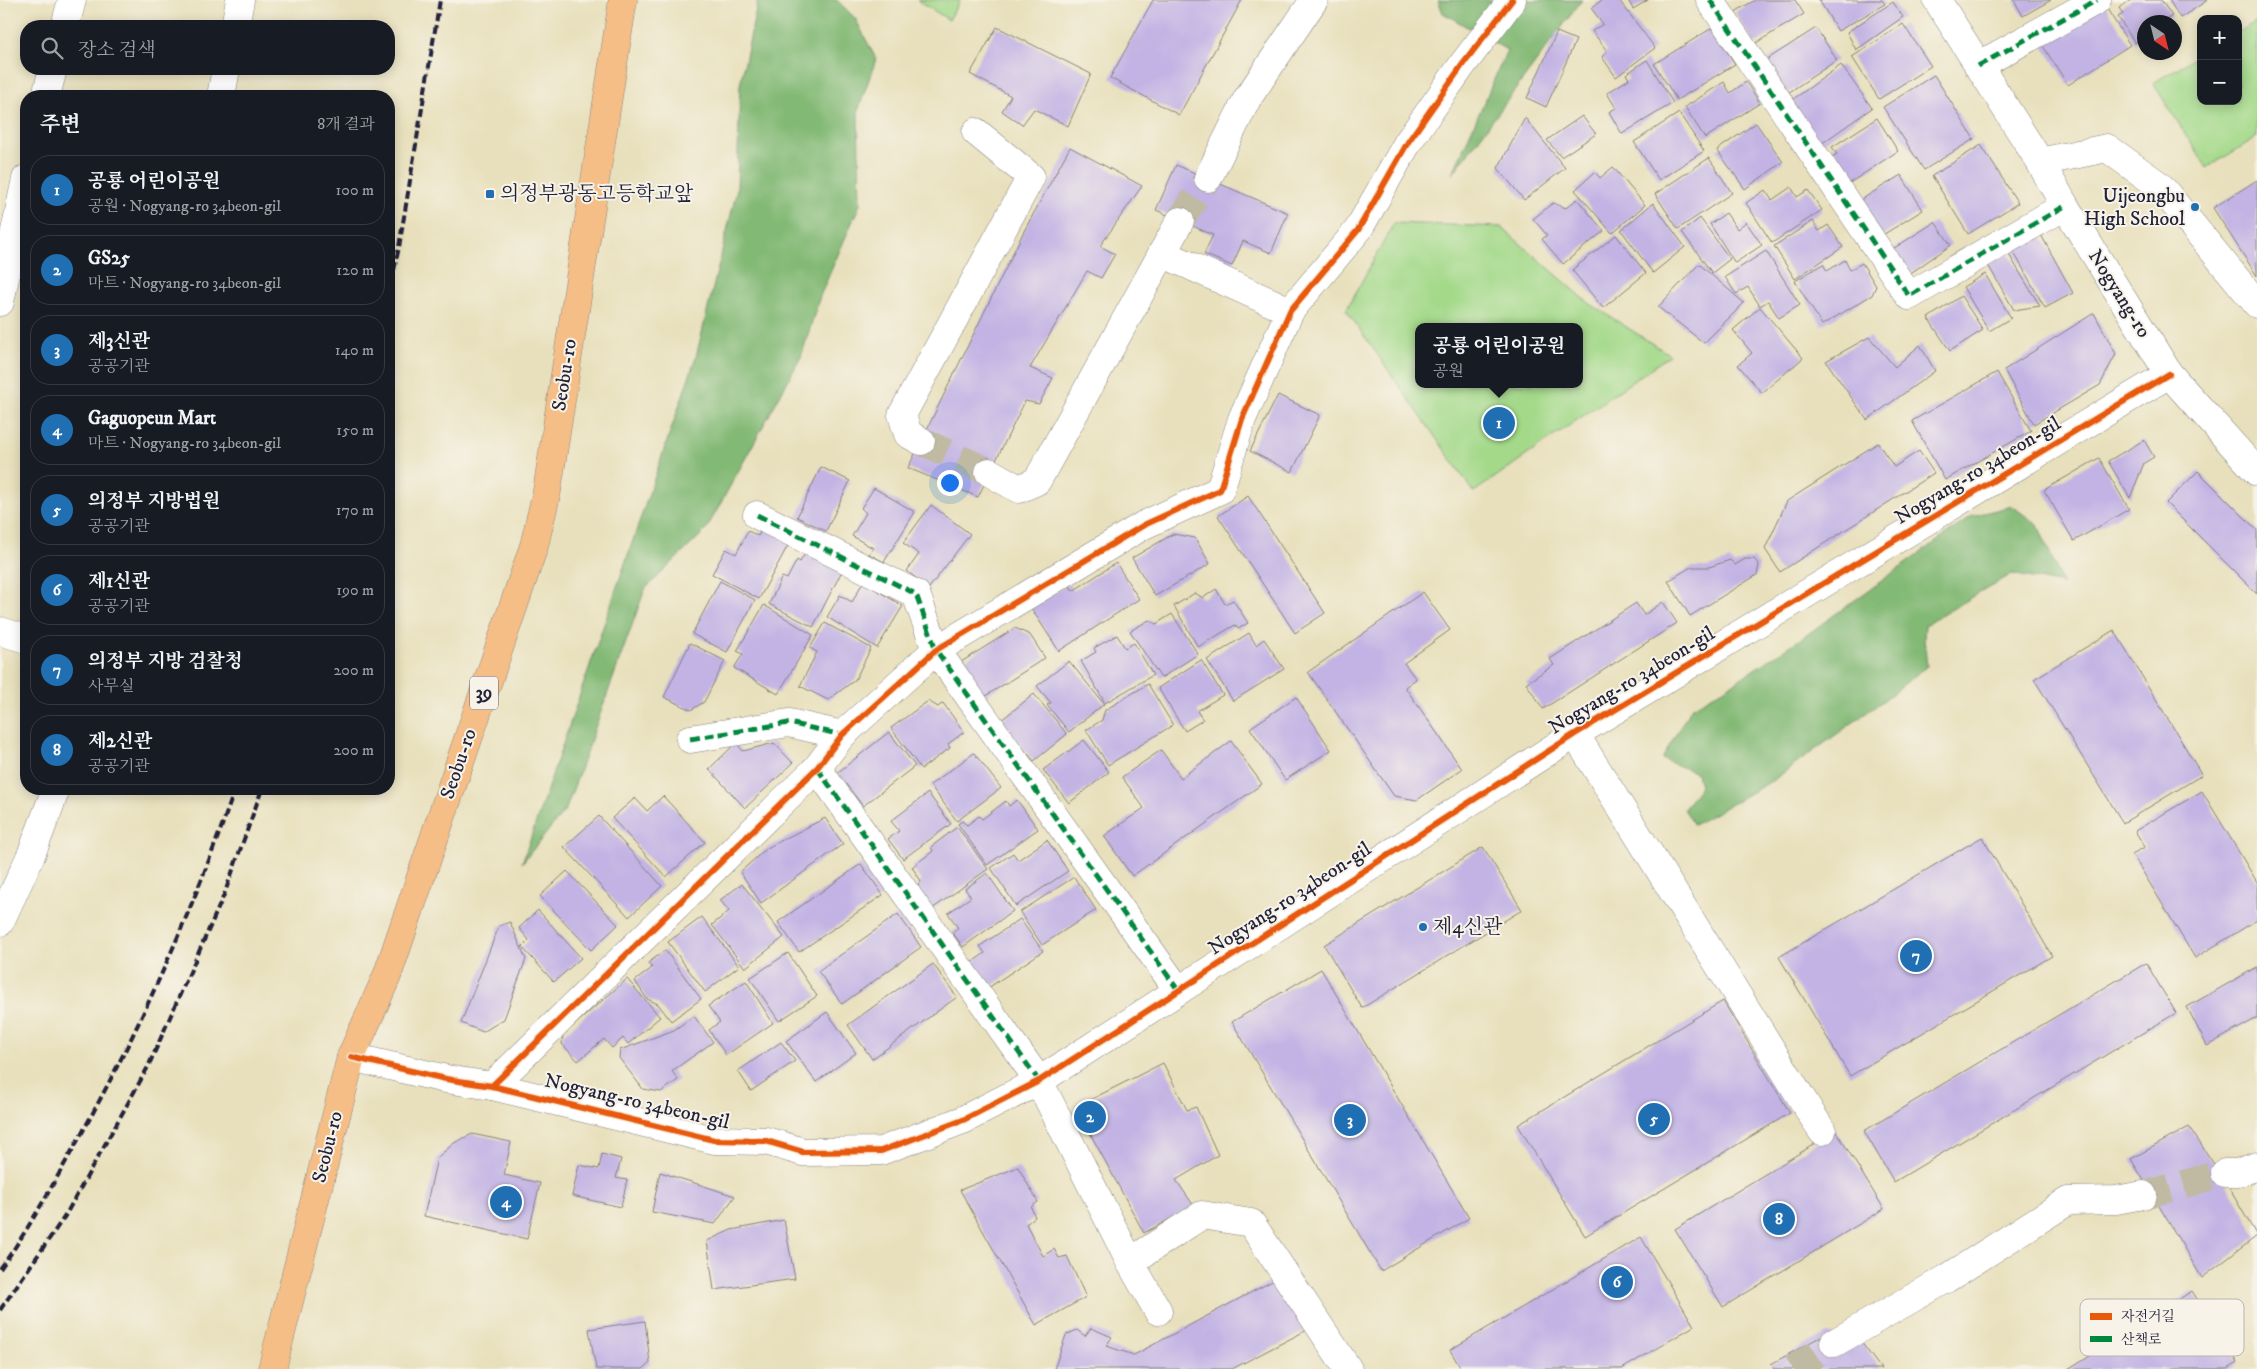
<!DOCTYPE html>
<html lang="ko">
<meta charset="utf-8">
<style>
body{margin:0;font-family:"IM FELL DW Pica","Noto Serif KR",serif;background:#20242c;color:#f1f3f6}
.controls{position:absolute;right:15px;top:15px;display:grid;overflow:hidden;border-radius:10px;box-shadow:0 2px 12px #0003}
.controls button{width:45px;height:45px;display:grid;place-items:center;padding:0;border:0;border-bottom:1px solid #363941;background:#171b24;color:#f1f3f6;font:25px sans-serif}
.compass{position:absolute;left:2137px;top:15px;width:45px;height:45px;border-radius:50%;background:#171b24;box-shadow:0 2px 12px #0003;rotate:145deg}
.you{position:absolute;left:949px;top:482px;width:18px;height:18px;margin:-12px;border:4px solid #fff;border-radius:50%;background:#1a73e8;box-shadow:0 0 0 8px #1a73e833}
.badge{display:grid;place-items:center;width:32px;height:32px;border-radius:50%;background:#1f6fb2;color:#fff;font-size:16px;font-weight:700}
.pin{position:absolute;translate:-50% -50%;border:2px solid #fff;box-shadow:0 1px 5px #0006}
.popup{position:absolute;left:1415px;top:323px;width:168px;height:65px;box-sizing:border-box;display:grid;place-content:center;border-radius:10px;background:#171b24;filter:drop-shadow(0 1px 4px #0005);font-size:16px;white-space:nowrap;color:#9ea1a6}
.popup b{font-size:19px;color:#f1f3f6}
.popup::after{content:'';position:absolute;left:50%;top:100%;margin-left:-10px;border:10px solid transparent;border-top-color:#171b24}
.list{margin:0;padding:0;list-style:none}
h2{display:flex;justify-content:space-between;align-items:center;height:65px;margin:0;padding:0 20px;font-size:21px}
h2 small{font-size:16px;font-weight:400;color:#9ea1a6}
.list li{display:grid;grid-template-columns:32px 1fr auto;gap:15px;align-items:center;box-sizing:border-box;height:70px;margin:0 10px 10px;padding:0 10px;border:1px solid #363941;border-radius:20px}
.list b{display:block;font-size:19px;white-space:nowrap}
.list p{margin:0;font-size:16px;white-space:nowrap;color:#9ea1a6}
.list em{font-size:16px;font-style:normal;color:#9ea1a6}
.icon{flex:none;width:28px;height:28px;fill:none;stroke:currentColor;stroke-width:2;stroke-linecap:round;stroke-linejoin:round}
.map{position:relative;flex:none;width:2257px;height:1369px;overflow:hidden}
.search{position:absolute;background:#171b24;box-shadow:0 2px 12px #0003;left:20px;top:20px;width:375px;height:55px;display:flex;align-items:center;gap:12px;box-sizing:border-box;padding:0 18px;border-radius:20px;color:#9ea1a6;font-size:19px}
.panel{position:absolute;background:#171b24;box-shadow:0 2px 12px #0003;left:20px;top:90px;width:375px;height:705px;border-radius:20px}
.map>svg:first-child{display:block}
</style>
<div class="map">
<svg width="2257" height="1369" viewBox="0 0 2257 1369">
<rect width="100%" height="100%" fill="#f7f3e8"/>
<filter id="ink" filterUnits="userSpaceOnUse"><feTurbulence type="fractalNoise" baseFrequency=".02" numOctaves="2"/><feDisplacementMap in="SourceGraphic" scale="10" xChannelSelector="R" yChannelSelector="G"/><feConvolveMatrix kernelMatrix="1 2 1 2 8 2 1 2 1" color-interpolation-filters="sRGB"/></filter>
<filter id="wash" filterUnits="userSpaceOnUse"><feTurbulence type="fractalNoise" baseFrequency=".0096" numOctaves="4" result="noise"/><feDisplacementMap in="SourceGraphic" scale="20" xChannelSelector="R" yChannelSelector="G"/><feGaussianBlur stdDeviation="1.12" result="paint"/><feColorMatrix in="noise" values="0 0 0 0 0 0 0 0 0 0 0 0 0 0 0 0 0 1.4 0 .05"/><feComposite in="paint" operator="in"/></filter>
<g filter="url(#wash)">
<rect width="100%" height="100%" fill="#e8e0bc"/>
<g fill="#a3d989" stroke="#627e62" fill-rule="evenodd">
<polygon points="917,0 960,0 949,20"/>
<polygon points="2257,21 2257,137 2207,168 2153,83 2201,54 2201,101 2238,101 2238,32"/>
<path d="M1394 223 1501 227 1589 303 1670 355 1474 492 1346 310ZM1419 327H1579V384H1419Z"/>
</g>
<g fill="#82b975" stroke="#526e58">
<polygon points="758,0 837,0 855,18 876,59 858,111 860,204 820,296 801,357 706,530 645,589 566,809 522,863 696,357 737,190 740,85"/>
<polygon points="1438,0 1582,0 1452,175 1507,50 1443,13"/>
<polygon points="2012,506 2038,525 2063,584 2012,574 1925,625 1924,638 1927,666 1884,700 1775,779 1694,825 1684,809 1700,787 1697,773 1662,759 1691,708 1732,684 1805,636 1972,516"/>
</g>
<g id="blocks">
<g fill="#c2b3e4">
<polygon points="1153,0 1242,0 1179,115 1110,78"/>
<polygon points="1602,0 1619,0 1655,48 1616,77 1602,57 1607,51 1592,31 1603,24 1591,8"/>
<polygon points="1628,0 1648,0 1633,9"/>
<polygon points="1755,0 1795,0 1804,14 1754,44 1735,12"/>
<polygon points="1819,0 1882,0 1885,4 1838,31"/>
<polygon points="2014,0 2051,0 2023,16"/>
<polygon points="2131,0 2161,0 2172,16 2163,22 2144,22 2144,36 2135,43 2118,17 2123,14 2119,8"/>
<polygon points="2169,0 2208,0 2180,18"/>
<polygon points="2102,1 2130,45 2068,85 2039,40"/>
<polygon points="1893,2 1903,17 1856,50 1847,32"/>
<polygon points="1903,24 1931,66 1879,99 1852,57"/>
<polygon points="997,27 1091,74 1068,126 1034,109 1022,125 1002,111 1011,96 970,74"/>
<polygon points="1712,28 1735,64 1677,100 1654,64"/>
<polygon points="1816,28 1837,60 1785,95 1763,62"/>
<polygon points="1557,32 1576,40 1546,107 1527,98"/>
<polygon points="1647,60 1673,103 1622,134 1609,112 1616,108 1607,93 1629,79 1626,74"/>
<polygon points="1841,65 1872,108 1818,146 1788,103"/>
<polygon points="1934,75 1974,139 1924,170 1883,107"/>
<polygon points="1724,82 1730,93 1746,82 1760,103 1705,138 1685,107"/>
<polygon points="1679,113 1704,151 1659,180 1634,142"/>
<polygon points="1582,116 1596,134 1561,157 1547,140"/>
<polygon points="1525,118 1565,168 1524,200 1498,168"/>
<polygon points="1877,118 1898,151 1842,188 1825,161 1837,154 1832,147"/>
<polygon points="1756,123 1783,162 1745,189 1717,150"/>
<polygon points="1981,145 2018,203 1968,234 1932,176"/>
<polygon points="1070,147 1142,186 1100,246 1115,254 1101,278 1087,271 1030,368 1053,378 1039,404 1025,401 978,497 908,468 1023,233"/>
<polygon points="1709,158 1732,193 1678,229 1655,194"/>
<polygon points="1176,165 1288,213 1271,253 1243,241 1232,266 1204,254 1213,235 1156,210"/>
<polygon points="1613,167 1645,205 1612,233 1575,190 1595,172 1600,178"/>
<polygon points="1901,175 1923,210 1881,236 1859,201"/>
<polygon points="2257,180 2257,276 2213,208"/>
<polygon points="1791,187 1797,197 1808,190 1822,210 1772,243 1746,203 1765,190 1772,200"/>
<polygon points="1577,199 1604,231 1563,264 1542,239 1547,235 1533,219 1553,203 1566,208"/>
<polygon points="1653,203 1685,247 1653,273 1621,230"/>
<polygon points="1726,213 1737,229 1746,222 1762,245 1735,263 1710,224"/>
<polygon points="1700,218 1730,259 1712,273 1682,232"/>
<polygon points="1813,221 1819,231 1828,225 1843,247 1795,279 1774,246"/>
<polygon points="1935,222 1951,245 1905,277 1888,252"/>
<polygon points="2040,233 2073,293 2045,308 2012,249"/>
<polygon points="1616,235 1646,273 1603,308 1572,270"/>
<polygon points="1766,251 1800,305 1779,318 1768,301 1760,306 1748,287 1736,294 1725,277"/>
<polygon points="2008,253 2040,306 2014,310 1988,265"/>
<polygon points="1845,260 1850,270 1862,263 1876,286 1872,295 1822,325 1795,281 1823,264 1827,271"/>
<polygon points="1699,264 1744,303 1704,343 1658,307"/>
<polygon points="1985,274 2011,318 1989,331 1963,287"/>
<polygon points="1961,296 1983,330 1950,351 1928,318"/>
<polygon points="1760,307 1803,358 1762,393 1738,365 1752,353 1733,330"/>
<polygon points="2094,313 2116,354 2100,385 2034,424 2004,370"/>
<polygon points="1869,337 1895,367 1920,345 1935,371 1867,420 1826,361"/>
<polygon points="1997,372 2031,431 1945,480 1912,421"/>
<polygon points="1278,395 1320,415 1292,472 1250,451"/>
<polygon points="2144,440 2154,457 2144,463 2130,498 2108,461"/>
<polygon points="1878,443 1894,467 1919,451 1934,473 1780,572 1765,549 1787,501"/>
<polygon points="2099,458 2129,509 2074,541 2044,490"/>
<polygon points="821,467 850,481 826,531 797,517"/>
<polygon points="2198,471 2257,530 2257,594 2166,503"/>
<polygon points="874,488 915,512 884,562 869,554 873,548 852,536 866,513 861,508"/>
<polygon points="1248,496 1325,613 1295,633 1218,516"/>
<polygon points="931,505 970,534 929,588 907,571 919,554 903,543"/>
<polygon points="765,524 792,538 759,599 712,574 726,549 736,554 748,531 758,536"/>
<polygon points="1173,534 1195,538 1210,564 1155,596 1132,558"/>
<polygon points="806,552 842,571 813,627 769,604 782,577 787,579 797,560 800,562"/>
<polygon points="1745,559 1754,559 1759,565 1757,575 1690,616 1668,581 1691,567 1709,567 1730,560 1735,565"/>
<polygon points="1116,563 1139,599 1059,651 1031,608 1069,584 1073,591"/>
<polygon points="720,581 755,600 727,652 692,634"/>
<polygon points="863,582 903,606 877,648 827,617 840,595 852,602"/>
<polygon points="1216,589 1225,604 1233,600 1248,623 1238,629 1235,625 1198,647 1174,606 1195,593 1203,598"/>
<polygon points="1423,592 1450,630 1404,663 1416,679 1405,687 1462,769 1417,800 1394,796 1308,672"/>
<polygon points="1663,602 1677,623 1543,709 1526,683 1554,665 1550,659 1636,603 1644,615"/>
<polygon points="764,605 813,635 778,694 734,668 743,654 737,651"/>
<polygon points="1172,614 1198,654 1161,678 1130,631 1149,620 1156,624"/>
<polygon points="825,623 871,648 855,680 828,700 800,686 817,652 810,648"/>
<polygon points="1015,628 1030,635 1045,658 981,699 958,664"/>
<polygon points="2114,630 2202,775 2123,823 2034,679"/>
<polygon points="1249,633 1256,645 1264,639 1284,669 1233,701 1207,660"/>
<polygon points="1117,635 1125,648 1134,643 1153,675 1105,703 1081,661 1096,652 1094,648"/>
<polygon points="690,643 725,661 704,702 691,710 664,697"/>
<polygon points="1201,660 1223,695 1197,711 1203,720 1185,731 1158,688"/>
<polygon points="1069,661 1104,704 1069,732 1047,705 1051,703 1037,686"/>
<polygon points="1148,684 1173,725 1108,765 1086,730 1102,720 1105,710"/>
<polygon points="1034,694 1067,734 1034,761 1000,721"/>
<polygon points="1296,697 1331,750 1285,780 1250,728"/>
<polygon points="928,701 938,707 943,703 964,732 948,744 950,748 921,769 891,728"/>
<polygon points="889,732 915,766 863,806 837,773"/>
<polygon points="1084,740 1109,772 1069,803 1043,770"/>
<polygon points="1231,741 1262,784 1132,876 1104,836 1144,808 1122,777 1161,750 1181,778"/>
<polygon points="736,743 743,751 774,743 793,763 745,808 709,769"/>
<polygon points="974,753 1001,788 957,821 930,785"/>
<polygon points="2202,791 2257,882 2257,920 2195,958 2132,854 2145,847 2135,831"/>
<polygon points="928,793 951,824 903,859 888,839 899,831 891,821"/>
<polygon points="663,796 705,842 666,877 612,818 635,798 647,811"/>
<polygon points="1017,800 1038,829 987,865 958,824 962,821 967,825 979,816 982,819 1006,801 1009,806"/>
<polygon points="599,816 662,886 629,917 564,847"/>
<polygon points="825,818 843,844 761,903 740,872 767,848"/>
<polygon points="957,827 988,869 932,909 917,888 921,881 912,867 933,851 931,847"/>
<polygon points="1982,837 2052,956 1850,1076 1779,957"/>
<polygon points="1047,840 1068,871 1016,906 991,868 1013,853 1018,860"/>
<polygon points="1483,847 1522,910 1362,1008 1324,945"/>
<polygon points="861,864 883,895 799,952 778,922"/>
<polygon points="567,871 618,925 591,950 540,896"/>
<polygon points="987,873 1013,911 963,947 952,932 958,928 948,913 971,897 965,889"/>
<polygon points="1074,877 1096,910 1042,945 1020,912"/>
<polygon points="742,884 784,937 745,968 712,925 729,911 720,900"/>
<polygon points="538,910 581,958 554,982 522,947 529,940 519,928"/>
<polygon points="898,914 921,947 842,1004 818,971"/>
<polygon points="702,917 739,966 705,992 668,942"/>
<polygon points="1020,919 1043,951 988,988 971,963 985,953 980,946"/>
<polygon points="510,922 526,959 504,1019 483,1032 461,1023 499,926"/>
<polygon points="665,950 701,999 671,1021 658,1004 647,999 635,981 652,968 648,963"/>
<polygon points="788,953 817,996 779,1021 750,978"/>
<polygon points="2146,963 2176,1013 1894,1182 1864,1131"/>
<polygon points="933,964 957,997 872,1059 848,1025"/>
<polygon points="2257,967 2257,1018 2207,1046 2187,1007"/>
<polygon points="1321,969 1469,1218 1381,1271 1232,1022"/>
<polygon points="627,979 660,1017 628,1044 623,1038 612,1048 604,1039 578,1061 562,1044 563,1035"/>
<polygon points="746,981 773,1023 726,1055 709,1030 720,1022 708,1006"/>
<polygon points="1723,1001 1790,1113 1585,1236 1518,1125"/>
<polygon points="827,1012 856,1053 816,1082 786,1041"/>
<polygon points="694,1016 713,1042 672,1071 678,1080 661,1092 643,1089 619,1058 620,1050 674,1030"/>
<polygon points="781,1042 795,1061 751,1091 738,1071"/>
<polygon points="1163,1063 1187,1110 1196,1107 1218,1155 1176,1180 1194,1206 1144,1233 1076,1107"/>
<polygon points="2189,1127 2222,1176 2257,1236 2202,1278 2131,1159"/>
<polygon points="1836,1131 1884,1209 1723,1307 1675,1229"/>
<polygon points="472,1134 511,1142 504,1175 540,1183 527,1239 424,1216 437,1158 454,1143"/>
<polygon points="602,1154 621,1159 616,1178 627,1180 621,1207 572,1196 579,1165 599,1169"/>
<polygon points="1018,1167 1038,1202 1031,1207 1035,1217 1026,1224 1043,1256 1054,1249 1059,1258 1067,1256 1086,1297 1036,1325 960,1190"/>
<polygon points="660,1172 735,1196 715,1224 652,1212"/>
<polygon points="784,1220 795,1279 714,1290 707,1241 731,1230"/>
<polygon points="1641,1237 1694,1326 1622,1369 1461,1369 1450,1350"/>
<polygon points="1278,1278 1309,1329 1232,1369 1054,1369 1066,1335 1077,1330 1085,1336 1091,1328 1112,1337 1106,1346 1134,1355"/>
<polygon points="2192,1291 2238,1363 2228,1369 2068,1369"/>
<polygon points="645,1321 650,1363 643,1369 596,1369 589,1329"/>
<polygon points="1827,1333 1861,1342 1881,1369 1774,1369 1771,1364"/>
</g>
</g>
</g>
<g filter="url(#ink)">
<use href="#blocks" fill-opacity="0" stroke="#85817c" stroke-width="1"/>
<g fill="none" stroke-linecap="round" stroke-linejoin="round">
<g stroke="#c0baa2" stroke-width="28" stroke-dasharray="28 14" stroke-linecap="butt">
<polyline points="1180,221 1208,178"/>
<polyline points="921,441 989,472"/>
<polyline points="2143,1195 2225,1173"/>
<polyline points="1793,1369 1834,1343"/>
</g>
<defs>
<g id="minor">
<polyline points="1710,0 1909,296 2065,206"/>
<polyline points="1937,0 2040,162 2065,206 2169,374 2257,472"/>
<polyline points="65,26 72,0"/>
<polyline points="235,26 240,0"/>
<polyline points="1978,66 2097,0"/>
<polyline points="46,96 53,69"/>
<polyline points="221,96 226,69"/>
<polyline points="2040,162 2107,148 2160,186 2257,304"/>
<polyline points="1208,178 1247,99 1314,0"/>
<polyline points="1162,253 1290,311"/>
<polyline points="0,302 26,179"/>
<polyline points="921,441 908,434 902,415 1031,177 976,132"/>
<polyline points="989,472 1019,489 1037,481 1180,221"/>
<polyline points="757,515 916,594 936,650 1178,990"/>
<polyline points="0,631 26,639"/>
<polyline points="1575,734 1822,1131"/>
<polyline points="690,739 789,723 842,735"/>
<polyline points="817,768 1039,1081 1130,1262 1158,1311"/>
<polyline points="0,922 31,855 56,789"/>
<polyline points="351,1057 446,1079 492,1086 714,1140 766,1141 803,1152 881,1151 963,1120 1039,1081 1575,734 2169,374"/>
<polyline points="492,1086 817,768 842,735 936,650 1144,525 1220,490 1242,419 1290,311 1358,230 1408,142 1463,64 1512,0"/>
<polyline points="2225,1173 2237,1173 2257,1166"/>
<polyline points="1130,1262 1202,1215 1251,1223 1348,1369"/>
<polyline points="1834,1343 1946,1279 2068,1201 2116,1200 2143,1195"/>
</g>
<polyline id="major" points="272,1369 351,1057 387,976 534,546 547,491 623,0"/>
</defs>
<use href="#minor" stroke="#85817c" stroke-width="29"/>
<use href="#major" stroke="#85817c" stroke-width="29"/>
<use href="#minor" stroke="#fff" stroke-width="28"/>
<use href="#major" stroke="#f6be87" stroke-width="28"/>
<g stroke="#22223b" stroke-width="4" stroke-dasharray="8 4" stroke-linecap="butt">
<polyline points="389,293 399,247 440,0"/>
<path d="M0 1269C26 1233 47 1195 69 1156 135 1040 191 916 235 789"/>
<polyline points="0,1310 65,1216 148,1067 224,895 262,789"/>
</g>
<g stroke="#00873e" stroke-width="5" stroke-dasharray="10 5" stroke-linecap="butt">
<polyline points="1710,0 1909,296 2065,206"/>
<polyline points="1978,66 2097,0"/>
<polyline points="757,515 916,594 936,650 1178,990"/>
<polyline points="690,739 789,723 842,735"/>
<polyline points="817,768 1039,1081"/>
</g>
<defs>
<g id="cycleway">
<polyline points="351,1057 446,1079 492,1086 714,1140 766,1141 803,1152 881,1151 963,1120 1039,1081 1575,734 2169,374"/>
<polyline points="492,1086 817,768 842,735 936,650 1144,525 1220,490 1242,419 1290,311 1358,230 1408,142 1463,64 1512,0"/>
</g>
</defs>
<use href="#cycleway" stroke="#f7f3e8" stroke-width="9"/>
<use href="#cycleway" stroke="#e8590c" stroke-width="6"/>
</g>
</g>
<g fill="#1f6fb2" stroke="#f7f3e8" stroke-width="2">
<rect x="485" y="189" width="10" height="10" rx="2.5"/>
<circle cx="2195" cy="207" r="5"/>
<circle cx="1423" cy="927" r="5"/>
</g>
<g text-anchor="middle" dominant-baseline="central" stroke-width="4" stroke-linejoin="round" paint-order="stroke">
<rect fill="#f7f3e8" stroke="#62616f" stroke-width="1" x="470" y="676.5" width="28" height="33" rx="4"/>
<g font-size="19" font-weight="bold" fill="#22223b">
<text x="484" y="693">39</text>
</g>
<g font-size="20" fill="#22223b" stroke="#f7f3e8" text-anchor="start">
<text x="500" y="194">의정부광동고등학교앞</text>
<text x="2185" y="196" text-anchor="end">Uijeongbu<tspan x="2185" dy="23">High School</tspan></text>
<text x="1433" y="927">제4신관</text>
</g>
<g font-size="20" fill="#22223b" stroke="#f7f3e8">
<text transform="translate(2119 294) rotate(58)">Nogyang-ro</text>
<text transform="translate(565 375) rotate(-81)">Seobu-ro</text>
<text transform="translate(1978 471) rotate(-31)">Nogyang-ro 34beon-gil</text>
<text transform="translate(1632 681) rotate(-31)">Nogyang-ro 34beon-gil</text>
<text transform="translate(459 764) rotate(-71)">Seobu-ro</text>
<text transform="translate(1290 899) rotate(-33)">Nogyang-ro 34beon-gil</text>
<text transform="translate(637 1102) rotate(13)">Nogyang-ro 34beon-gil</text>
<text transform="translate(328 1147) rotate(-76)">Seobu-ro</text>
</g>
</g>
<rect x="2080" y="1299" width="164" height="57" rx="8" fill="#f7f3e8" stroke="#b7b4b4" stroke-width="1"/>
<rect x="2090" y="1313" width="22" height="7" fill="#e8590c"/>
<rect x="2090" y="1336" width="22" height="6" fill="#00873e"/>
<g font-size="14" fill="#22223b">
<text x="2121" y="1321">자전거길</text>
<text x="2121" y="1344">산책로</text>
</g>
</svg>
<div class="controls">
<button>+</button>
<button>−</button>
</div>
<svg class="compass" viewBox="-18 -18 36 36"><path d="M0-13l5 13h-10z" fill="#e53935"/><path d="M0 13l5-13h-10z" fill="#9ea1a6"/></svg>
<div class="you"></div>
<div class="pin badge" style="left:1499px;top:423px">1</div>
<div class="popup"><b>공룡 어린이공원</b>공원</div>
<div class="pin badge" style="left:1090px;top:1117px">2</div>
<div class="pin badge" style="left:1350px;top:1120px">3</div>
<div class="pin badge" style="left:506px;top:1202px">4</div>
<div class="pin badge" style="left:1654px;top:1119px">5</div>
<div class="pin badge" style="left:1617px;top:1282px">6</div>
<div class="pin badge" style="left:1916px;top:956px">7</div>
<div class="pin badge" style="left:1779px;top:1219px">8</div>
<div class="search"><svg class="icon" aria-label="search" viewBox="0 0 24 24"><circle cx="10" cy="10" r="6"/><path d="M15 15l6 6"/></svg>장소 검색</div>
<section class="panel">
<h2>주변<small>8개 결과</small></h2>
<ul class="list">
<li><span class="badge">1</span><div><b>공룡 어린이공원</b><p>공원 · Nogyang-ro 34beon-gil</p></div><em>100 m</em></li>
<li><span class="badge">2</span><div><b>GS25</b><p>마트 · Nogyang-ro 34beon-gil</p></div><em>120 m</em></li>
<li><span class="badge">3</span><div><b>제3신관</b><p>공공기관</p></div><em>140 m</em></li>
<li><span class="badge">4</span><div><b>Gaguopeun Mart</b><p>마트 · Nogyang-ro 34beon-gil</p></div><em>150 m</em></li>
<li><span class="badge">5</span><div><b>의정부 지방법원</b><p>공공기관</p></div><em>170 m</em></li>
<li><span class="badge">6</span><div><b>제1신관</b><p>공공기관</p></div><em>190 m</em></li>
<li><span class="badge">7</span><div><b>의정부 지방 검찰청</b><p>사무실</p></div><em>200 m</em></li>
<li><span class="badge">8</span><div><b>제2신관</b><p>공공기관</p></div><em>200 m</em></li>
</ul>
</section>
</div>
